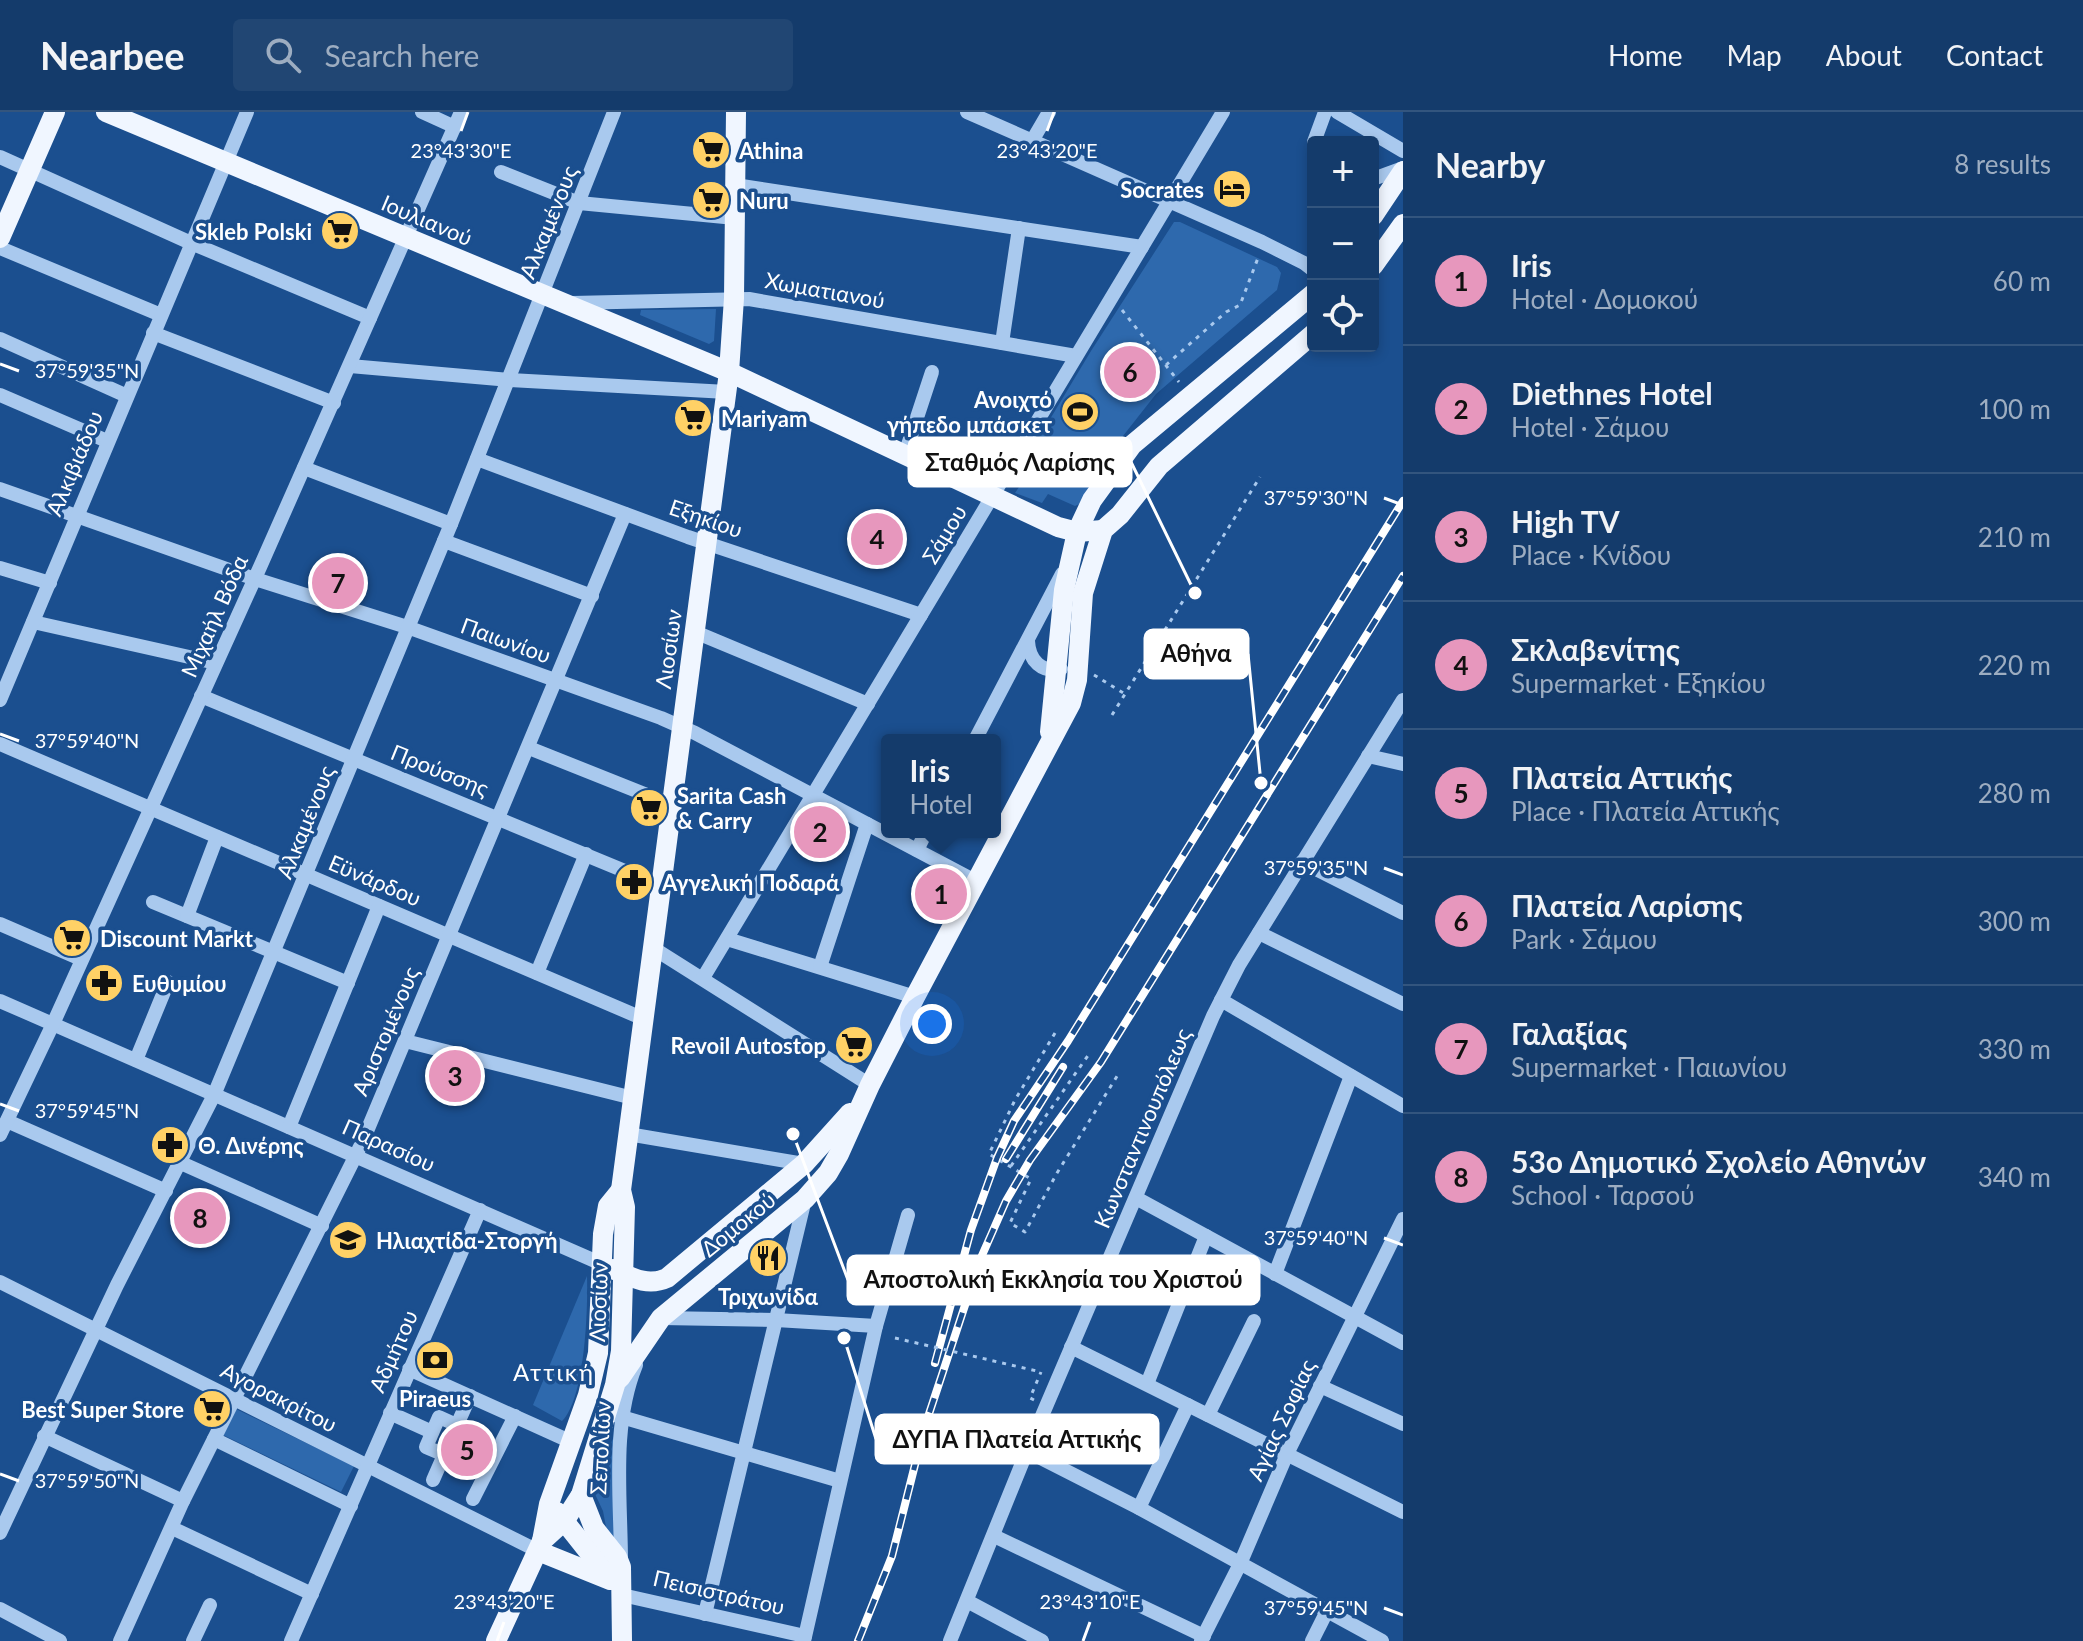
<!DOCTYPE html>
<meta charset="utf-8">
<style>
body{margin:0;font-family:Lato,sans-serif;background:#214673;color:#f1f3f6}
.controls{position:absolute;right:24px;top:24px;display:grid;overflow:hidden;border-radius:8px;box-shadow:0 4px 12px #0003}
.controls button{width:72px;height:72px;display:grid;place-items:center;padding:0;border:0;border-bottom:2px solid #33557e;background:#143b6b;color:#f1f3f6;font:40px sans-serif}
.you{position:absolute;left:932px;top:912px;width:28px;height:28px;margin:-20px;border:6px solid #fff;border-radius:50%;background:#1a73e8;box-shadow:0 0 0 12px #1a73e833}
.badge{display:grid;place-items:center;width:52px;height:52px;border-radius:50%;background:#e797bd;color:#111;font-size:26px;font-weight:700}
.pin{position:absolute;translate:-50% -50%;border:4px solid #fff;box-shadow:0 2px 8px #0006}
.popup{position:absolute;left:881px;top:622px;width:120px;height:104px;box-sizing:border-box;display:grid;place-content:center;border-radius:8px;background:#143b6b;filter:drop-shadow(0 2px 6px #0005);font-size:26px;white-space:nowrap;color:#9dadc1}
.popup b{font-size:30px;color:#f1f3f6}
.popup::after{content:'';position:absolute;left:50%;top:100%;margin-left:-16px;border:16px solid transparent;border-top-color:#143b6b}
.list{margin:0;padding:0;list-style:none}
h2{display:flex;justify-content:space-between;align-items:center;height:104px;margin:0;padding:0 32px;font-size:34px}
h2 small{font-size:26px;font-weight:400;color:#9dadc1}
.list li{display:grid;grid-template-columns:52px 1fr auto;gap:24px;align-items:center;box-sizing:border-box;height:128px;padding:0 32px;border-top:2px solid #33557e}
.list b{display:block;font-size:30px;white-space:nowrap}
.list p{margin:0;font-size:26px;white-space:nowrap;color:#9dadc1}
.list em{font-size:26px;font-style:normal;color:#9dadc1}
.icon{flex:none;width:44px;height:44px;fill:none;stroke:currentColor;stroke-width:2;stroke-linecap:round;stroke-linejoin:round}
.map{position:relative;flex:none;width:1403px;height:1529px;overflow:hidden}
header{display:flex;align-items:center;gap:48px;box-sizing:border-box;height:112px;padding:0 40px;background:#143b6b;border-bottom:2px solid #33557e}
header strong{font-size:38px}
nav{display:flex;gap:44px;margin-inline-start:auto;font-size:28px}
.search{width:560px;height:72px;background:#214673;display:flex;align-items:center;gap:20px;box-sizing:border-box;padding:0 28px;border-radius:8px;color:#9dadc1;font-size:30px}
main{display:flex}
aside{flex:1;background:#143b6b}
.map>svg:first-child{display:block}
</style>
<header>
<strong>Nearbee</strong>
<div class="search"><svg class="icon" aria-label="search" viewBox="0 0 24 24"><circle cx="10" cy="10" r="6"/><path d="M15 15l6 6"/></svg>Search here</div>
<nav><a>Home</a><a>Map</a><a>About</a><a>Contact</a></nav>
</header>
<main>
<div class="map">
<svg width="1403" height="1529" viewBox="0 0 1403 1529">
<rect width="100%" height="100%" fill="#1b4f8f"/>
<g fill="#2e69ad">
<polygon points="1174,110 1180,110 1277,155 1281,161 1277,178 1156,282 1119,329 1084,390 1075,394 1048,382 1042,391 1015,381 1023,369 1019,362 1026,347 1091,239"/>
<polygon points="716,197 714,229 709,232 640,203 641,198"/>
<path d="M587 1164C588 1197 585 1286 562 1309L533 1293Z"/>
<polygon points="236,1297 354,1354 341,1380 223,1323"/>
<polygon points="616,1320 619,1441 607,1420 603,1399 595,1382 595,1367"/>
</g>
<g fill="none" stroke-linecap="round" stroke-linejoin="round">
<g stroke="#a9c9ee" stroke-width="3" stroke-dasharray="4 6" stroke-linecap="butt">
<polyline points="1122,198 1179,270"/>
<polyline points="1166,253 1226,200 1240,193 1258,146"/>
<polyline points="1094,563 1125,582"/>
<polyline points="1112,603 1260,365"/>
<polyline points="1055,921 1015,988 989,1042 1031,1067 1010,1111 1025,1120 1057,1061 1119,961"/>
<polyline points="1011,1054 1089,942"/>
<polyline points="1034,1288 1030,1286 1041,1260"/>
</g>
<g stroke="#a9c9ee" stroke-width="14">
<polyline points="422,0 455,15"/>
<polyline points="967,0 1262,130 1304,151 1313,158"/>
<polyline points="1337,0 1403,39"/>
<polyline points="1032,29 1049,0"/>
<polyline points="1314,30 1325,0"/>
<polyline points="0,45 191,131 370,206"/>
<polyline points="501,60 579,91 735,106"/>
<polyline points="1373,67 1403,56"/>
<polyline points="735,73 1142,135"/>
<polyline points="0,136 161,203"/>
<polyline points="572,191 749,187 1076,244"/>
<polyline points="153,221 334,291"/>
<polyline points="0,227 127,284"/>
<polyline points="1002,231 1019,116"/>
<polyline points="350,254 510,268 727,280"/>
<polyline points="0,283 107,329"/>
<polyline points="905,342 932,260"/>
<polyline points="477,347 688,425 921,503"/>
<polyline points="304,356 451,412"/>
<polyline points="0,377 255,467 407,515 661,606 695,621 977,770"/>
<polyline points="444,429 592,484"/>
<polyline points="0,456 50,471"/>
<polyline points="33,510 216,551"/>
<polyline points="695,520 868,592"/>
<path d="M1028 529C1029 549 1042 561 1061 557"/>
<polyline points="201,584 661,774"/>
<polyline points="0,588 247,0"/>
<polyline points="975,628 1062,462"/>
<polyline points="0,632 644,907"/>
<polyline points="529,636 672,693"/>
<polyline points="1368,644 1403,652"/>
<polyline points="917,738 926,720"/>
<polyline points="1302,750 1403,801"/>
<polyline points="153,790 348,871"/>
<polyline points="187,804 217,725"/>
<polyline points="0,812 81,847"/>
<polyline points="1259,821 1403,892"/>
<polyline points="727,827 915,885"/>
<polyline points="653,836 870,973"/>
<polyline points="820,855 867,712"/>
<polyline points="537,861 586,742"/>
<polyline points="703,866 1223,0"/>
<polyline points="1221,888 1403,994"/>
<polyline points="0,889 602,1152"/>
<polyline points="405,929 633,986"/>
<polyline points="136,948 168,870"/>
<polyline points="7,1009 166,1079"/>
<polyline points="289,1015 379,794"/>
<polyline points="628,1022 804,1052"/>
<polyline points="0,1023 53,912 260,455 461,0"/>
<polyline points="181,1051 322,1114"/>
<polyline points="1136,1086 1403,1231"/>
<polyline points="1275,1162 1351,964"/>
<polyline points="0,1170 538,1439"/>
<polyline points="661,1206 776,1208 876,1214"/>
<polyline points="1071,1235 1403,1400"/>
<polyline points="409,1257 565,1327"/>
<polyline points="1147,1272 1206,1124"/>
<polyline points="1320,1274 1403,1312"/>
<polyline points="390,1301 432,1320"/>
<polyline points="608,1301 840,1369"/>
<polyline points="1208,1303 1254,1209"/>
<polygon points="439,1305 472,1320 459,1349 426,1335"/>
<polyline points="457,1313 470,1284"/>
<polyline points="44,1324 183,1389"/>
<polyline points="214,1327 351,1394"/>
<polyline points="1027,1339 1139,1396 1382,1529"/>
<polyline points="433,1368 444,1343"/>
<polyline points="473,1387 515,1304"/>
<polyline points="1139,1396 1188,1293"/>
<polyline points="172,1416 312,1482"/>
<polyline points="0,1421 117,1173 214,983 451,412 614,0"/>
<polyline points="994,1424 1204,1524"/>
<path d="M621 1451C621 1386 611 1314 636 1253"/>
<polyline points="622,1483 805,1524"/>
<polyline points="967,1489 1042,1529"/>
<polyline points="0,1497 60,1529"/>
<polyline points="705,1502 805,1087"/>
<polyline points="120,1529 183,1389 362,1031 625,402"/>
<polyline points="193,1529 210,1493"/>
<polyline points="291,1529 480,1098"/>
<polyline points="804,1529 876,1214 908,1103"/>
<polyline points="950,1529 1027,1339 1213,904 1239,853 1403,588"/>
<polyline points="1201,1529 1240,1452 1287,1342 1403,1107"/>
<polyline points="1312,1529 1327,1499"/>
</g>
<g stroke="#f0f6ff" stroke-width="20">
<polyline points="106,0 729,260 1058,415 1077,420 1103,418"/>
<polyline points="1373,104 1403,59"/>
<polyline points="0,126 55,0"/>
<polyline points="1373,154 1403,112"/>
<polyline points="1050,620 1064,478 1077,420 1092,388 1132,333 1313,182"/>
<path d="M613 1157C631 1165 647 1175 667 1166L804 1052 850 1001"/>
<polyline points="620,1266 661,1206 805,1087 828,1061 839,1042 870,973 915,885 1071,591 1077,568 1083,481 1103,418 1120,403 1159,354 1313,222"/>
<polyline points="581,1383 594,1416 617,1445 621,1455 622,1529"/>
<polyline points="557,1400 611,1468"/>
<polyline points="542,1429 565,1408 581,1383 615,1273 621,1239 625,1095 621,1078 729,260 734,186 736,0"/>
<polyline points="538,1439 610,1468"/>
<polyline points="496,1529 542,1429 549,1392 588,1283 598,1241 603,1122 608,1094 621,1078"/>
</g>
<defs>
<g id="rail">
<polyline points="1006,1047 1063,955"/>
<polyline points="935,1251 971,1118 997,1046 1014,1009 1068,929 1403,389"/>
<polyline points="858,1529 892,1444 924,1317 980,1148 1006,1089 1030,1048 1101,950 1403,464"/>
</g>
</defs>
<use href="#rail" stroke="#fff" stroke-width="8"/>
<use href="#rail" stroke="#1b4f8f" stroke-width="5" stroke-dasharray="15" stroke-linecap="butt"/>
<polyline stroke="#a9c9ee" stroke-width="3" stroke-dasharray="4 6" stroke-linecap="butt" points="895,1226 1041,1260"/>
</g>
<path fill="none" stroke="#fff" stroke-width="3" d="M461 19 468 0M1047 19 1054 0M0 252 19 259M1384 386 1403 393M0 622 19 629M1384 756 1403 763M0 992 19 999M1384 1126 1403 1133M0 1362 19 1369M1384 1496 1403 1503M497 1529 504 1510M1083 1529 1090 1510"/>
<defs>
<symbol id="supermarket-disc" viewBox="-11 -11 22 22"><circle r="9.5" fill="#ffd166" stroke="#1b4f8f"/><path d="M-6-5.5h2.5l.6 2H6L4.5 2H-2.5L-4.4-4H-6ZM-1.5 3.2a1.3 1.3 0 1 0 .1 0ZM3 3.2a1.3 1.3 0 1 0 .1 0Z" fill="#111"/></symbol>
<symbol id="hotel-disc" viewBox="-11 -11 22 22"><circle r="9.5" fill="#ffd166" stroke="#1b4f8f"/><path d="M-6-4.5h1.5V1H6V5H4.5V3h-9V5H-6ZM-4 0a1.8 1.8 0 1 1 3.6 0ZM.5 0V-2.5h3Q6-2.5 6 0Z" fill="#111"/></symbol>
<symbol id="stadium-disc" viewBox="-11 -11 22 22"><circle r="9.5" fill="#ffd166" stroke="#1b4f8f"/><path d="M0-5a6.5 5 0 1 0 0 10a6.5 5 0 1 0 0-10ZM-3.5-1.8h7v3.6h-7Z" fill="#111"/></symbol>
<symbol id="pharmacy-disc" viewBox="-11 -11 22 22"><circle r="9.5" fill="#ffd166" stroke="#1b4f8f"/><path d="M-2-6h4v4h4v4h-4v4h-4v-4h-4v-4h4Z" fill="#111"/></symbol>
<symbol id="school-disc" viewBox="-11 -11 22 22"><circle r="9.5" fill="#ffd166" stroke="#1b4f8f"/><path d="M0-5L7-2L0 1L-7-2ZM-4 1L0 2.5L4 1V4Q0 6-4 4Z" fill="#111"/></symbol>
<symbol id="restaurant-disc" viewBox="-11 -11 22 22"><circle r="9.5" fill="#ffd166" stroke="#1b4f8f"/><path d="M-5-6h1v4h1v-4h1v4h1v-4h1v5L-1.5 .5V6h-2V.5L-5-1ZM5-6V6H3V1.5H1.5Q1.5-4 5-6Z" fill="#111"/></symbol>
<symbol id="bank-disc" viewBox="-11 -11 22 22"><circle r="9.5" fill="#ffd166" stroke="#1b4f8f"/><path d="M-6-4H6V4H-6ZM0-2.3a2.3 2.3 0 1 0 0 4.6a2.3 2.3 0 1 0 0-4.6Z" fill="#111"/></symbol>
</defs>
<g fill-rule="evenodd">
<use href="#supermarket-disc" x="689" y="16" width="44" height="44"/>
<use href="#hotel-disc" x="1210" y="55" width="44" height="44"/>
<use href="#supermarket-disc" x="689" y="66" width="44" height="44"/>
<use href="#supermarket-disc" x="318" y="97" width="44" height="44"/>
<use href="#stadium-disc" x="1058" y="278" width="44" height="44"/>
<use href="#supermarket-disc" x="671" y="284" width="44" height="44"/>
<use href="#supermarket-disc" x="627" y="674" width="44" height="44"/>
<use href="#pharmacy-disc" x="612" y="748" width="44" height="44"/>
<use href="#supermarket-disc" x="50" y="804" width="44" height="44"/>
<use href="#pharmacy-disc" x="82" y="849" width="44" height="44"/>
<use href="#supermarket-disc" x="832" y="911" width="44" height="44"/>
<use href="#pharmacy-disc" x="148" y="1011" width="44" height="44"/>
<use href="#school-disc" x="326" y="1106" width="44" height="44"/>
<use href="#restaurant-disc" x="746" y="1124" width="44" height="44"/>
<use href="#bank-disc" x="413" y="1226" width="44" height="44"/>
<use href="#supermarket-disc" x="190" y="1275" width="44" height="44"/>
</g>
<g text-anchor="middle" dominant-baseline="central" stroke-width="7" stroke-linejoin="round" paint-order="stroke">
<g font-size="22" font-weight="bold" fill="#fff" stroke="#1b4f8f" text-anchor="start">
<text x="739" y="38">Athina</text>
<text x="1204" y="77" text-anchor="end">Socrates</text>
<text x="739" y="88">Nuru</text>
<text x="312" y="119" text-anchor="end">Skleb Polski</text>
<text x="1052" y="287" text-anchor="end">Ανοιχτό<tspan x="1052" dy="25">γήπεδο μπάσκετ</tspan></text>
<text x="721" y="306">Mariyam</text>
<text x="677" y="683">Sarita Cash<tspan x="677" dy="25">&amp; Carry</tspan></text>
<text x="662" y="770">Αγγελική Ποδαρά</text>
<text x="100" y="826">Discount Markt</text>
<text x="132" y="871">Ευθυμίου</text>
<text x="826" y="933" text-anchor="end">Revoil Autostop</text>
<text x="198" y="1033">Θ. Δινέρης</text>
<text x="376" y="1128">Ηλιαχτίδα-Στοργή</text>
<text x="768" y="1184" text-anchor="middle">Τριχωνίδα</text>
<text x="435" y="1286" text-anchor="middle">Piraeus</text>
<text x="184" y="1297" text-anchor="end">Best Super Store</text>
</g>
<g font-size="22" fill="#fff" stroke="#1b4f8f">
<text transform="translate(427 108) rotate(23)">Ιουλιανού</text>
<text transform="translate(548 110) rotate(-68)">Αλκαμένους</text>
<text transform="translate(825 178) rotate(10)">Χωματιανού</text>
<text transform="translate(74 351) rotate(-67)">Αλκιβιάδου</text>
<text transform="translate(706 406) rotate(19)">Εξηκίου</text>
<text transform="translate(944 422) rotate(-59)">Σάμου</text>
<text transform="translate(214 504) rotate(-66)">Μιχαήλ Βόδα</text>
<text transform="translate(506 528) rotate(20)">Παιωνίου</text>
<text transform="translate(668 537) rotate(-82)">Λιοσίων</text>
<text transform="translate(440 658) rotate(22)">Προύσσης</text>
<text transform="translate(305 710) rotate(-68)">Αλκαμένους</text>
<text transform="translate(375 768) rotate(23)">Εϋνάρδου</text>
<text transform="translate(385 919) rotate(-67)">Αριστομένους</text>
<text transform="translate(1142 1016) rotate(-67)">Κωνσταντινουπόλεως</text>
<text transform="translate(389 1033) rotate(24)">Παρασίου</text>
<text transform="translate(738 1112) rotate(-39)">Δομοκού</text>
<text transform="translate(598 1190) rotate(-88)">Λιοσίων</text>
<text transform="translate(393 1239) rotate(-66)">Αδμήτου</text>
<text transform="translate(279 1285) rotate(27)">Αγορακρίτου</text>
<text transform="translate(1281 1308) rotate(-65)">Αγίας Σοφίας</text>
<text transform="translate(600 1336) rotate(-87)">Σεπολίων</text>
<text transform="translate(719 1480) rotate(13)">Πεισιστράτου</text>
</g>
<g font-size="24" letter-spacing="2" fill="#fff" stroke="#1b4f8f">
<text x="554" y="1259">Αττική</text>
</g>
</g>
<g font-size="20" text-anchor="middle" fill="#fff" stroke="#1b4f8f" stroke-width="7" stroke-linejoin="round" paint-order="stroke">
<text x="1047" y="46">23°43'20"E</text>
<text x="461" y="46">23°43'30"E</text>
<text x="87" y="266">37°59'35"N</text>
<text x="1316" y="393">37°59'30"N</text>
<text x="87" y="636">37°59'40"N</text>
<text x="1316" y="763">37°59'35"N</text>
<text x="87" y="1006">37°59'45"N</text>
<text x="1316" y="1133">37°59'40"N</text>
<text x="87" y="1376">37°59'50"N</text>
<text x="504" y="1497">23°43'20"E</text>
<text x="1090" y="1497">23°43'10"E</text>
<text x="1316" y="1503">37°59'45"N</text>
</g>
<path fill="none" stroke="#fff" stroke-width="3" d="M1195 481L1131 350M1261 671L1248 542M793 1022L848 1168M844 1226L876 1327"/>
<g fill="#fff" stroke="#1b4f8f" stroke-width="3">
<circle cx="1195" cy="481" r="8"/>
<circle cx="1261" cy="671" r="8"/>
<circle cx="793" cy="1022" r="8"/>
<circle cx="844" cy="1226" r="8"/>
</g>
<g fill="#fff" stroke="#fff" stroke-width="3">
<rect x="909" y="326" width="222" height="48" rx="8"/>
<rect x="1145" y="518" width="103" height="48" rx="8"/>
<rect x="848" y="1144" width="411" height="48" rx="8"/>
<rect x="876" y="1303" width="282" height="48" rx="8"/>
</g>
<g font-size="24" text-anchor="middle" font-weight="bold" fill="#111">
<text x="1020" y="359">Σταθμός Λαρίσης</text>
<text x="1196" y="550">Αθήνα</text>
<text x="1053" y="1176">Αποστολική Εκκλησία του Χριστού</text>
<text x="1017" y="1336">ΔΥΠΑ Πλατεία Αττικής</text>
</g>
</svg>
<div class="controls">
<button>+</button>
<button>−</button>
<button><svg class="icon" aria-label="locate" viewBox="0 0 24 24"><circle cx="12" cy="12" r="6"/><path d="M12 2v4M12 18v4M2 12h4M18 12h4"/></svg></button>
</div>
<div class="you"></div>
<div class="pin badge" style="left:941px;top:782px">1</div>
<div class="popup"><b>Iris</b>Hotel</div>
<div class="pin badge" style="left:820px;top:720px">2</div>
<div class="pin badge" style="left:455px;top:964px">3</div>
<div class="pin badge" style="left:877px;top:427px">4</div>
<div class="pin badge" style="left:467px;top:1338px">5</div>
<div class="pin badge" style="left:1130px;top:260px">6</div>
<div class="pin badge" style="left:338px;top:471px">7</div>
<div class="pin badge" style="left:200px;top:1106px">8</div>
</div>
<aside>
<h2>Nearby<small>8 results</small></h2>
<ul class="list">
<li><span class="badge">1</span><div><b>Iris</b><p>Hotel · Δομοκού</p></div><em>60 m</em></li>
<li><span class="badge">2</span><div><b>Diethnes Hotel</b><p>Hotel · Σάμου</p></div><em>100 m</em></li>
<li><span class="badge">3</span><div><b>High TV</b><p>Place · Κνίδου</p></div><em>210 m</em></li>
<li><span class="badge">4</span><div><b>Σκλαβενίτης</b><p>Supermarket · Εξηκίου</p></div><em>220 m</em></li>
<li><span class="badge">5</span><div><b>Πλατεία Αττικής</b><p>Place · Πλατεία Αττικής</p></div><em>280 m</em></li>
<li><span class="badge">6</span><div><b>Πλατεία Λαρίσης</b><p>Park · Σάμου</p></div><em>300 m</em></li>
<li><span class="badge">7</span><div><b>Γαλαξίας</b><p>Supermarket · Παιωνίου</p></div><em>330 m</em></li>
<li><span class="badge">8</span><div><b>53ο Δημοτικό Σχολείο Αθηνών</b><p>School · Ταρσού</p></div><em>340 m</em></li>
</ul>
</aside>
</main>
